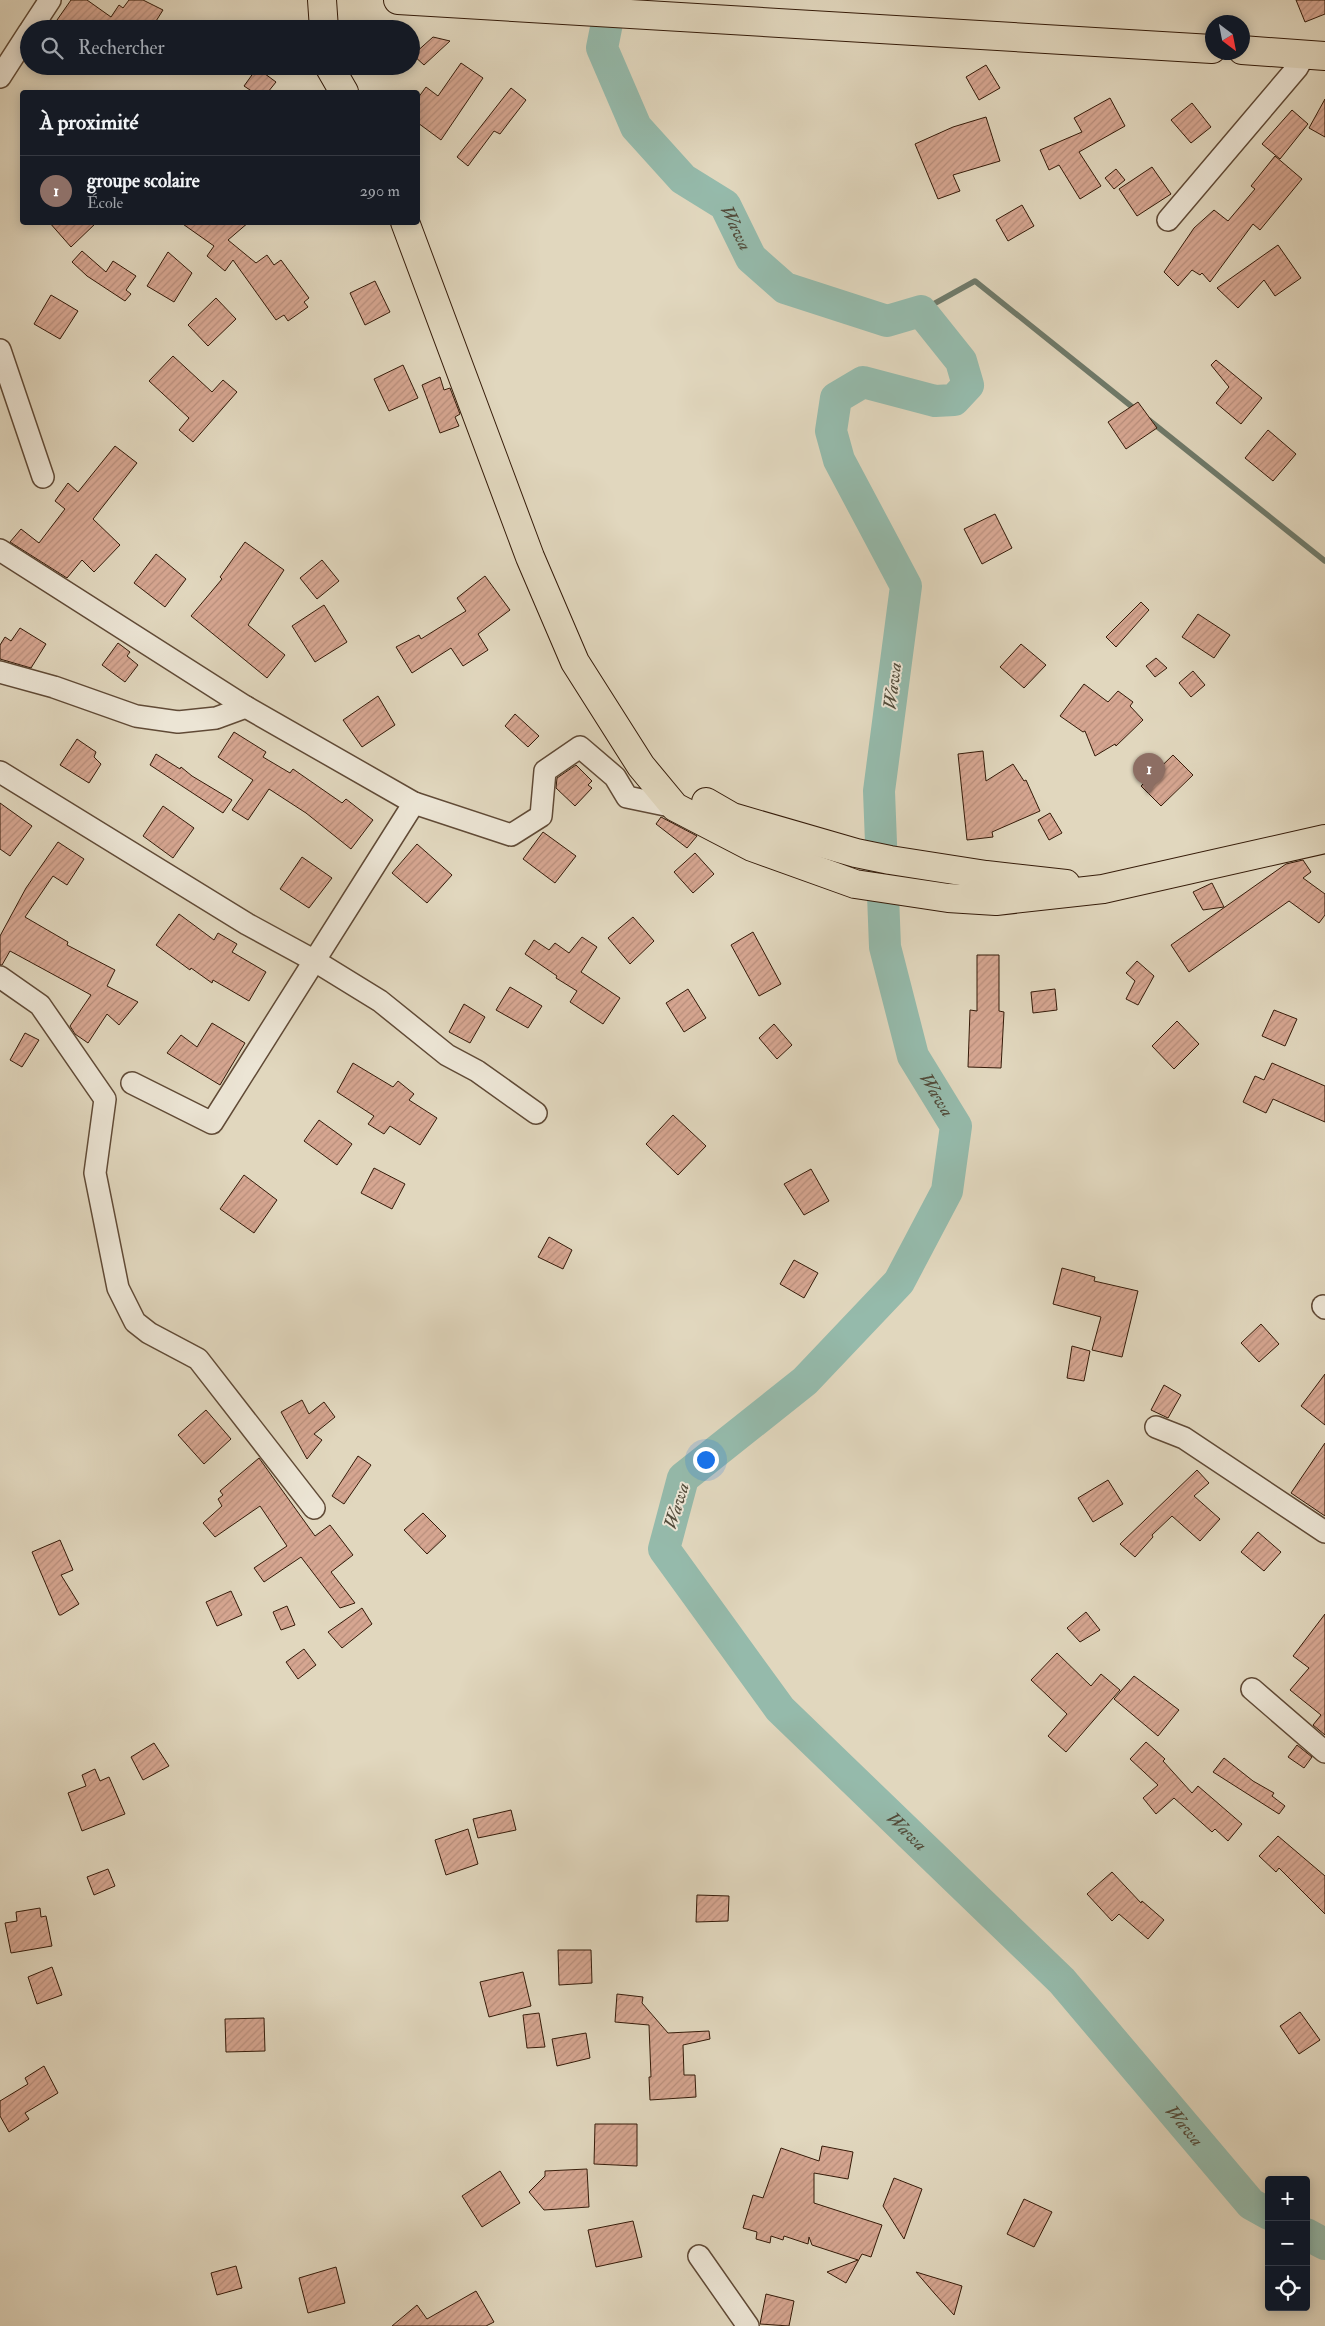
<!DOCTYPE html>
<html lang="fr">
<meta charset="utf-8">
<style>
body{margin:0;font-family:"IM FELL Double Pica",serif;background:#242831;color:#f1f3f6}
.controls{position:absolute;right:15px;bottom:15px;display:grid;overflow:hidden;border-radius:5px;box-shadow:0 2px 12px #0003}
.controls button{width:45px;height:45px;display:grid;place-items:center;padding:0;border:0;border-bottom:1px solid #363941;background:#171b24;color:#f1f3f6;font:25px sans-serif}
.compass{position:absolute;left:1205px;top:15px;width:45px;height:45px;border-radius:50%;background:#171b24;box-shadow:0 2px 12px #0003;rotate:148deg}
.you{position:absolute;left:705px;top:1459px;width:18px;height:18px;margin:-12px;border:4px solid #fff;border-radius:50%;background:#1a73e8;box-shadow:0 0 0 8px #1a73e833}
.badge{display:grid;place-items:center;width:32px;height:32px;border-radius:50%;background:#b45309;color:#fff;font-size:16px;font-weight:700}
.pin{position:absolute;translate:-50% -41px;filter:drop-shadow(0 1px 2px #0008)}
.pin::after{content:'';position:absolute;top:26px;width:18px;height:15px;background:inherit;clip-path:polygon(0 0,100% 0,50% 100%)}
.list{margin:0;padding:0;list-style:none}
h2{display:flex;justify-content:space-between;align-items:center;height:65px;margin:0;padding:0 20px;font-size:21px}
h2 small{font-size:16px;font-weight:400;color:#9ea1a6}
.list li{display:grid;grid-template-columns:32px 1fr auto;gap:15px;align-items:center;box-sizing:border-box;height:70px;padding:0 20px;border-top:1px solid #363941}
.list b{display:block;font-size:19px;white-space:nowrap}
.list p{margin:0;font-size:16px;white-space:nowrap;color:#9ea1a6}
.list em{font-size:16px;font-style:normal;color:#9ea1a6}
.icon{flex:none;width:28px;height:28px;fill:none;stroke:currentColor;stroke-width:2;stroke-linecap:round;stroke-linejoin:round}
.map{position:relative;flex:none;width:1325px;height:2326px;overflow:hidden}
.search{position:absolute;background:#171b24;box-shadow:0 2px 12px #0003;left:20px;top:20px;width:400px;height:55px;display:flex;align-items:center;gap:12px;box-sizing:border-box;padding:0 18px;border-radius:28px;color:#9ea1a6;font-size:19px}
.panel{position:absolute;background:#171b24;box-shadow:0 2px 12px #0003;left:20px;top:90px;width:400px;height:135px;border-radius:5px}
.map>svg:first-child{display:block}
</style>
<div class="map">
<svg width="1325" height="2326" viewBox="0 0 1325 2326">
<defs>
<pattern id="building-hatch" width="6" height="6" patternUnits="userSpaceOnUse" patternTransform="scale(1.25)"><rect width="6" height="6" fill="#d6a691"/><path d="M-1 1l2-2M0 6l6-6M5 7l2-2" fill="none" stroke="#b88e7c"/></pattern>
</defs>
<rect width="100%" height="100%" fill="#e1d7be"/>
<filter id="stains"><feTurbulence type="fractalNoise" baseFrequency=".004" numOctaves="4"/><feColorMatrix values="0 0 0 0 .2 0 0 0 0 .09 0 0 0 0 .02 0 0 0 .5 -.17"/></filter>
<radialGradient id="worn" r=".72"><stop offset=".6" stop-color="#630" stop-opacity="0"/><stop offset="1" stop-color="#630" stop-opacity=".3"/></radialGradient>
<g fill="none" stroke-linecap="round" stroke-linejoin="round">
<g stroke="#6f7a6a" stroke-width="5.5">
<polyline points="921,311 975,281 1136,410"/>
<polyline points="1149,420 1325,561"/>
</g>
<g stroke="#95baab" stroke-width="32">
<path id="s1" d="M626 0 609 13 602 48 636 127 683 179 725 205 751 258 785 288 887 321 921 311 961 361 968 385 954 400 935 401 863 382 836 398 831 431 839 460 906 586 879 791 885 947 913 1056 956 1126 947 1191 899 1282 805 1381 683 1478 664 1549 780 1709 1062 1981 1251 2204 1269 2214"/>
<polyline points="1306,2234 1325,2244"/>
</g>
</g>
<g fill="url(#building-hatch)" stroke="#351b09">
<polygon points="71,0 87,0 111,17 119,5 123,8 129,0 143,0 163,10 151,29 70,29 57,20"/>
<polygon points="1296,0 1325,0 1325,14 1305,22"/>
<polygon points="433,37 450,41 424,65 413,55"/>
<polygon points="461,63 483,78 441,140 418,123 418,98 426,87 438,96"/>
<polygon points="986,65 1000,88 979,100 966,77"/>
<polygon points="257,68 276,82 268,92 253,92 244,86"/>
<polygon points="511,88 526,100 500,134 494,131 468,166 457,157"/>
<polygon points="1110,98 1125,126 1079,152 1101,186 1080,199 1059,165 1049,170 1040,150 1082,132 1074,118"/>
<polygon points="1325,99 1325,137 1309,128"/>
<polygon points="1192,103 1211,127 1191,143 1171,120"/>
<polygon points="1292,110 1308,124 1280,159 1262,144"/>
<polygon points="986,117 1000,161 953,175 960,191 938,199 915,144 953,127"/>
<polygon points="1275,156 1302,179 1260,230 1253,224 1210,282 1202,273 1200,275 1192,270 1178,286 1164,272 1194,228 1214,210 1228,221 1255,189 1251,186"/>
<polygon points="1152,167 1171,194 1137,216 1119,189"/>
<polygon points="1116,169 1125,180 1114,189 1105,178"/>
<polygon points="1022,205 1034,226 1008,241 996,220"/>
<polygon points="49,222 97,222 71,247"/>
<polygon points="180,222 249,222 228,240 256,263 267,255 274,265 281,260 309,298 304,302 308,307 288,321 284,315 276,320 233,260 225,271 207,256 214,246"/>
<polygon points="1278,245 1301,278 1275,296 1264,280 1238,308 1217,288"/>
<polygon points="82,251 106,272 113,261 136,276 126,290 131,294 125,301 87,276 72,262"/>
<polygon points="168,252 192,273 174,302 147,286"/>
<polygon points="375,281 390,312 365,325 350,293"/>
<polygon points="51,295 78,311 60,339 34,324"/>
<polygon points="216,298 236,319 208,346 188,325"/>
<polygon points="173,356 212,392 223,380 237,392 193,442 179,430 189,418 149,381"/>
<polygon points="1216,360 1262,398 1241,424 1216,403 1229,387 1211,365"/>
<polygon points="403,365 418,398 389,411 374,379"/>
<polygon points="440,377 444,390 450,388 460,414 455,417 459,426 440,433 422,385"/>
<polygon points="1138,402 1157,428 1126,449 1108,422"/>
<polygon points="1268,430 1296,454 1273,481 1245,458"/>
<polygon points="115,446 137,463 93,519 120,545 94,572 82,560 67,578 10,542 21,529 39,543 65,509 55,501 68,483 78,492"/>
<polygon points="995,514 1012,548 982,564 964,529"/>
<polygon points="245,542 284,570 248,625 285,655 267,678 191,616 222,579 220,577"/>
<polygon points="156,554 186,579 165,607 134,583"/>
<polygon points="322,560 339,581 317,599 300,578"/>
<polygon points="485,576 510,610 478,634 488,650 463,666 451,648 412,673 396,647 419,635 421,639 466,611 457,598"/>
<polygon points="1141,602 1149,610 1116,647 1106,637"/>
<polygon points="324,605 347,642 315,662 292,626"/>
<polygon points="1198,614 1230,635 1214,658 1182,637"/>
<polygon points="20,628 46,644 31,668 0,659 0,645 5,637 11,641"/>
<polygon points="118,643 130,652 127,656 138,665 125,682 102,665"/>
<polygon points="1021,644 1046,665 1024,688 1000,667"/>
<polygon points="1156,658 1167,668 1155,677 1146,666"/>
<polygon points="1193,671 1205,685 1191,697 1179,683"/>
<polygon points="1084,684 1108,702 1118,691 1133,702 1130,706 1143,720 1116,746 1115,744 1095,756 1085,731 1083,732 1060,716"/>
<polygon points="378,696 395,725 362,747 343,720"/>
<polygon points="515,714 539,736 528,747 505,726"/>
<polygon points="234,732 266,752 263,757 290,773 293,769 342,803 346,799 373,820 351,849 306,813 269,789 248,820 232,810 253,780 218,757"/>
<polygon points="77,739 96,752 94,757 101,764 89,783 60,765"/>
<polygon points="983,751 986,781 1013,764 1024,781 1026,780 1040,811 992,832 993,837 967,840 958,754"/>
<polygon points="156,754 180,769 181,767 192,776 232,800 223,813 150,765"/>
<polygon points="1173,755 1193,775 1161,806 1141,786"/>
<polygon points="576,765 592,781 588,785 592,788 575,806 556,788 557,778"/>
<polygon points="0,803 32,826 10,856 0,849"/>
<polygon points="163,806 194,828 173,858 143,836"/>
<polygon points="1050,813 1062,833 1049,840 1038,820"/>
<polygon points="661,817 697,836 687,848 656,824"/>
<polygon points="543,832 576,856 555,883 523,859"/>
<polygon points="58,842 84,859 67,885 53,876 25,917 68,942 67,945 115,970 107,986 138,1002 119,1025 107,1014 88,1043 75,1034 70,1026 91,995 10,951 2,965 0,965 0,936 26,888"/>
<polygon points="417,844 452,875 427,903 392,873"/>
<polygon points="695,853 714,874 693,893 674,872"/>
<polygon points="302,857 332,878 309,908 280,889"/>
<polygon points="1303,860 1311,872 1303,878 1325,894 1325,915 1319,923 1289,901 1189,972 1171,945 1286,864"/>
<polygon points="1212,883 1224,907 1203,910 1193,892"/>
<polygon points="179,914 214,940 218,933 237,944 232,952 266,972 249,1001 213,980 212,983 191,968 190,970 156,945"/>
<polygon points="633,917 654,941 630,964 608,938"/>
<polygon points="753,932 781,984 759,996 731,945"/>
<polygon points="582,937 597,947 581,972 620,998 603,1024 570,1002 577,991 556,978 557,976 525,954 534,940 549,950 555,943 569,953"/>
<polygon points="977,955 999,955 999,1011 1004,1012 1001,1068 968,1067 970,1010 977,1011"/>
<polygon points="1137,961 1154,976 1138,1005 1126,999 1135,981 1126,973"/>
<polygon points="510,987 542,1006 528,1028 496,1010"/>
<polygon points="688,989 706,1018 684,1032 666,1003"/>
<polygon points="1055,989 1057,1010 1033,1013 1031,992"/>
<polygon points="464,1004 485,1017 470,1043 449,1032"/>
<polygon points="1274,1010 1297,1019 1285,1046 1262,1036"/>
<polygon points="1177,1021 1199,1044 1174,1069 1152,1046"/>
<polygon points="212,1023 245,1043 220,1085 167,1053 181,1035 197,1047"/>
<polygon points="774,1024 792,1045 777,1059 759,1038"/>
<polygon points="25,1033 39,1040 22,1067 10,1060"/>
<polygon points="353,1063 393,1087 398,1081 414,1094 409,1100 437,1118 420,1145 390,1126 384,1134 368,1124 374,1116 337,1092"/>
<polygon points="1272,1063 1325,1086 1325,1122 1273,1099 1266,1113 1243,1102 1255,1076 1264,1080"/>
<polygon points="673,1115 706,1146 678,1175 646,1144"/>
<polygon points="319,1120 352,1144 337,1165 304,1141"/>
<polygon points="374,1168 405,1184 392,1209 361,1193"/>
<polygon points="811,1169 829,1201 804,1215 784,1184"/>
<polygon points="244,1175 277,1200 254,1233 220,1209"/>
<polygon points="549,1237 572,1250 563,1269 538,1257"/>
<polygon points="794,1260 818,1273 804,1298 780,1284"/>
<polygon points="1062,1268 1095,1277 1094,1281 1138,1291 1122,1357 1092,1350 1101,1317 1053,1304"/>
<polygon points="1261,1324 1279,1344 1259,1362 1241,1343"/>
<polygon points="1072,1346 1090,1351 1084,1381 1067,1378"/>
<polygon points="1325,1374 1325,1425 1301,1406"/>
<polygon points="1164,1385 1181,1395 1168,1418 1151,1410"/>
<polygon points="302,1400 309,1414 324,1402 335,1417 314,1434 322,1440 307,1459 281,1412"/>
<polygon points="206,1410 231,1439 204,1464 178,1435"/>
<polygon points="1325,1443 1325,1516 1291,1493"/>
<polygon points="358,1456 371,1465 344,1504 332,1496"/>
<polygon points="259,1458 315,1536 330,1525 353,1555 331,1572 355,1603 340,1608 301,1557 264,1582 254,1568 287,1546 260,1506 215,1537 203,1523 222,1506 218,1499 223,1495 220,1491"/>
<polygon points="1197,1470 1209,1483 1194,1496 1220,1519 1200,1541 1172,1516 1152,1535 1153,1537 1135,1557 1120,1544"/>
<polygon points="1108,1480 1123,1504 1093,1522 1078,1498"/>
<polygon points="423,1513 446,1536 427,1554 404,1530"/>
<polygon points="1258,1532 1281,1552 1264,1571 1241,1552"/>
<polygon points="60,1540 73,1570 61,1575 79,1604 61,1615 59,1615 32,1552"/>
<polygon points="231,1591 242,1615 217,1626 206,1602"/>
<polygon points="287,1606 295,1625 281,1630 273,1612"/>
<polygon points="362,1608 372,1624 342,1648 328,1632"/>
<polygon points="1086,1612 1100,1630 1080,1642 1067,1628"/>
<polygon points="1325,1614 1325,1735 1313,1725 1321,1715 1290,1690 1309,1668 1293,1656"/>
<polygon points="304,1649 316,1665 298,1679 286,1662"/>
<polygon points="1057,1653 1091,1686 1101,1674 1120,1690 1066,1752 1048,1736 1067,1714 1031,1680"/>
<polygon points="1134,1676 1179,1710 1158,1736 1114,1699"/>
<polygon points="1146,1742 1165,1759 1163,1761 1192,1793 1198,1786 1242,1824 1228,1841 1215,1829 1212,1832 1174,1798 1156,1814 1143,1798 1158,1785 1130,1759"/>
<polygon points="154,1743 169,1766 143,1780 131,1757"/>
<polygon points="1297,1745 1312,1757 1304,1768 1288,1757"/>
<polygon points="1224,1758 1253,1781 1274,1793 1272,1796 1285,1806 1279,1814 1213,1772"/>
<polygon points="95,1769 100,1781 109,1777 125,1814 82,1831 68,1793 86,1786 82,1775"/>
<polygon points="511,1810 516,1830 478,1838 473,1819"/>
<polygon points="468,1829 478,1864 446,1875 435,1840"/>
<polygon points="1278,1836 1325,1876 1325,1914 1279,1868 1276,1872 1259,1856"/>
<polygon points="108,1869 115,1886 94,1895 87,1877"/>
<polygon points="1112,1872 1141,1903 1142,1901 1164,1920 1148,1939 1119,1914 1112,1921 1087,1894"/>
<polygon points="697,1895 729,1896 728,1921 696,1922"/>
<polygon points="40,1908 41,1917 46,1916 52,1946 11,1953 5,1923 17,1921 16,1912"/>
<polygon points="558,1950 591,1950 592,1983 559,1985"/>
<polygon points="52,1967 62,1995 37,2004 28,1977"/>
<polygon points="523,1972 531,2006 489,2017 480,1982"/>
<polygon points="617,1994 643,1997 642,2003 668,2033 709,2031 710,2039 683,2045 684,2075 695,2075 696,2097 650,2100 649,2077 651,2077 649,2025 615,2022"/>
<polygon points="1300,2012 1320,2040 1299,2054 1280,2026"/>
<polygon points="539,2013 545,2047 527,2048 523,2015"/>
<polygon points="264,2018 265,2051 226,2052 225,2019"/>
<polygon points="586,2033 590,2058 557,2066 552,2039"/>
<polygon points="44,2066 58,2093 25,2113 29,2119 9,2132 0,2116 0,2101 28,2084 25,2078"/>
<polygon points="595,2124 637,2124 637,2166 594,2164"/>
<polygon points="822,2146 853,2152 848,2179 814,2173 814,2203 882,2225 871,2257 862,2254 846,2283 827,2272 858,2260 812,2245 809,2237 808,2244 784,2236 783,2240 771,2236 770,2243 756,2239 757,2232 743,2228 753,2195 763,2198 781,2148 819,2161"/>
<polygon points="587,2169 589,2207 544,2210 529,2192 545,2176 545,2171"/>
<polygon points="500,2171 520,2203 482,2227 462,2196"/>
<polygon points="894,2178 922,2189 904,2239 883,2206"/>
<polygon points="1024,2199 1052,2212 1034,2247 1007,2234"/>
<polygon points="633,2221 642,2257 596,2267 588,2230"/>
<polygon points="236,2266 242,2288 217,2295 211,2273"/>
<polygon points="336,2267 345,2303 308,2313 299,2278"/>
<polygon points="916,2272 962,2286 954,2315 935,2294"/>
<polygon points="476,2291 494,2322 486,2326 392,2326 417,2305 427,2319"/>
<polygon points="766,2294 794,2301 789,2326 760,2324"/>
</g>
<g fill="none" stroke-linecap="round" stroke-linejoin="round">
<defs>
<g id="minor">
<polyline points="31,29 50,0"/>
<polyline points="0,77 29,32"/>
<polyline points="1168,220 1297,68 1305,54"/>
<polyline points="0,350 43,477"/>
<polyline points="0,550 246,707 414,803 511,835 541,816 545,771 580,747 615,777 627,797 675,807"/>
<polyline points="0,672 54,687 136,716 178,722 216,718 246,707"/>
<polyline points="0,772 247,924 315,961 380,1001 447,1055 477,1071 536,1113"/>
<polyline points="0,977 40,1005 105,1099 95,1173 118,1288 135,1322 149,1333 198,1359 314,1508"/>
<polyline points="132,1083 212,1123 414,803"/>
<polyline points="1323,1306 1325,1308"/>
<polyline points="1156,1427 1184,1438 1325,1532"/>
<polyline points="1252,1689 1325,1752"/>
<polyline points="699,2256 748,2326"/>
</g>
<g id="primary">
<polyline points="322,0 324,29"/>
<polyline points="329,66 344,92"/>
<polyline points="405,222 530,557 575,662 641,766 675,807 752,847 855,884 948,898 996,901 1103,889 1325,839"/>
<polyline points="706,802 732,817 856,853 890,860 986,875 1066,884"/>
</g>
<g id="trunk">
<polyline points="398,0 1212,49"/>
<polyline points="1242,50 1325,56"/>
</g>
</defs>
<use href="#minor" stroke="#604a36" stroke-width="24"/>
<use href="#primary" stroke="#351b09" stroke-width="30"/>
<use href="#trunk" stroke="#351b09" stroke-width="30"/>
<use href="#minor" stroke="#ece5d5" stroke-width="21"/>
<use href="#primary" stroke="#e1d7be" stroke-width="28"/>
<use href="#trunk" stroke="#e1d7be" stroke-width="28"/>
</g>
<g text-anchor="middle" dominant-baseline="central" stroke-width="4" stroke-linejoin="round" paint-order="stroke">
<g font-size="18" font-style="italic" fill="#524b3a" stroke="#ece5d5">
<text stroke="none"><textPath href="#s1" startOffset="288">Wawa</textPath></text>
<text transform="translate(893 686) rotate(-83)">Wawa</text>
<text stroke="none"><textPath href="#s1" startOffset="1471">Wawa</textPath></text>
<text transform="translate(677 1506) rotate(-73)">Wawa</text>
<text stroke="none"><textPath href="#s1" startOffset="2416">Wawa</textPath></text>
<text stroke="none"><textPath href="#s1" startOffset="2821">Wawa</textPath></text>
</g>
</g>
<rect width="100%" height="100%" filter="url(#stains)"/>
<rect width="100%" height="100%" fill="url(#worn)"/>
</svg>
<div class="controls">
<button>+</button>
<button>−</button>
<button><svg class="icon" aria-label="locate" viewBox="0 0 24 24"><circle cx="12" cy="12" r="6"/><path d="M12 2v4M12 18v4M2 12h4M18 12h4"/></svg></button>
</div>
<svg class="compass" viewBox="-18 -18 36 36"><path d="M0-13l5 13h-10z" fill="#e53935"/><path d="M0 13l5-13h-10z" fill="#9ea1a6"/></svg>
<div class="you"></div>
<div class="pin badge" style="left:1149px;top:794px;background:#8d6e63">1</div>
<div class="search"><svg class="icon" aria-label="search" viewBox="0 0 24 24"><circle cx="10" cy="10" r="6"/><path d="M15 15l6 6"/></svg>Rechercher</div>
<section class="panel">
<h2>À proximité<small></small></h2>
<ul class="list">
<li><span class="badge" style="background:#8d6e63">1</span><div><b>groupe scolaire</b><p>École</p></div><em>290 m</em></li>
</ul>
</section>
</div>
